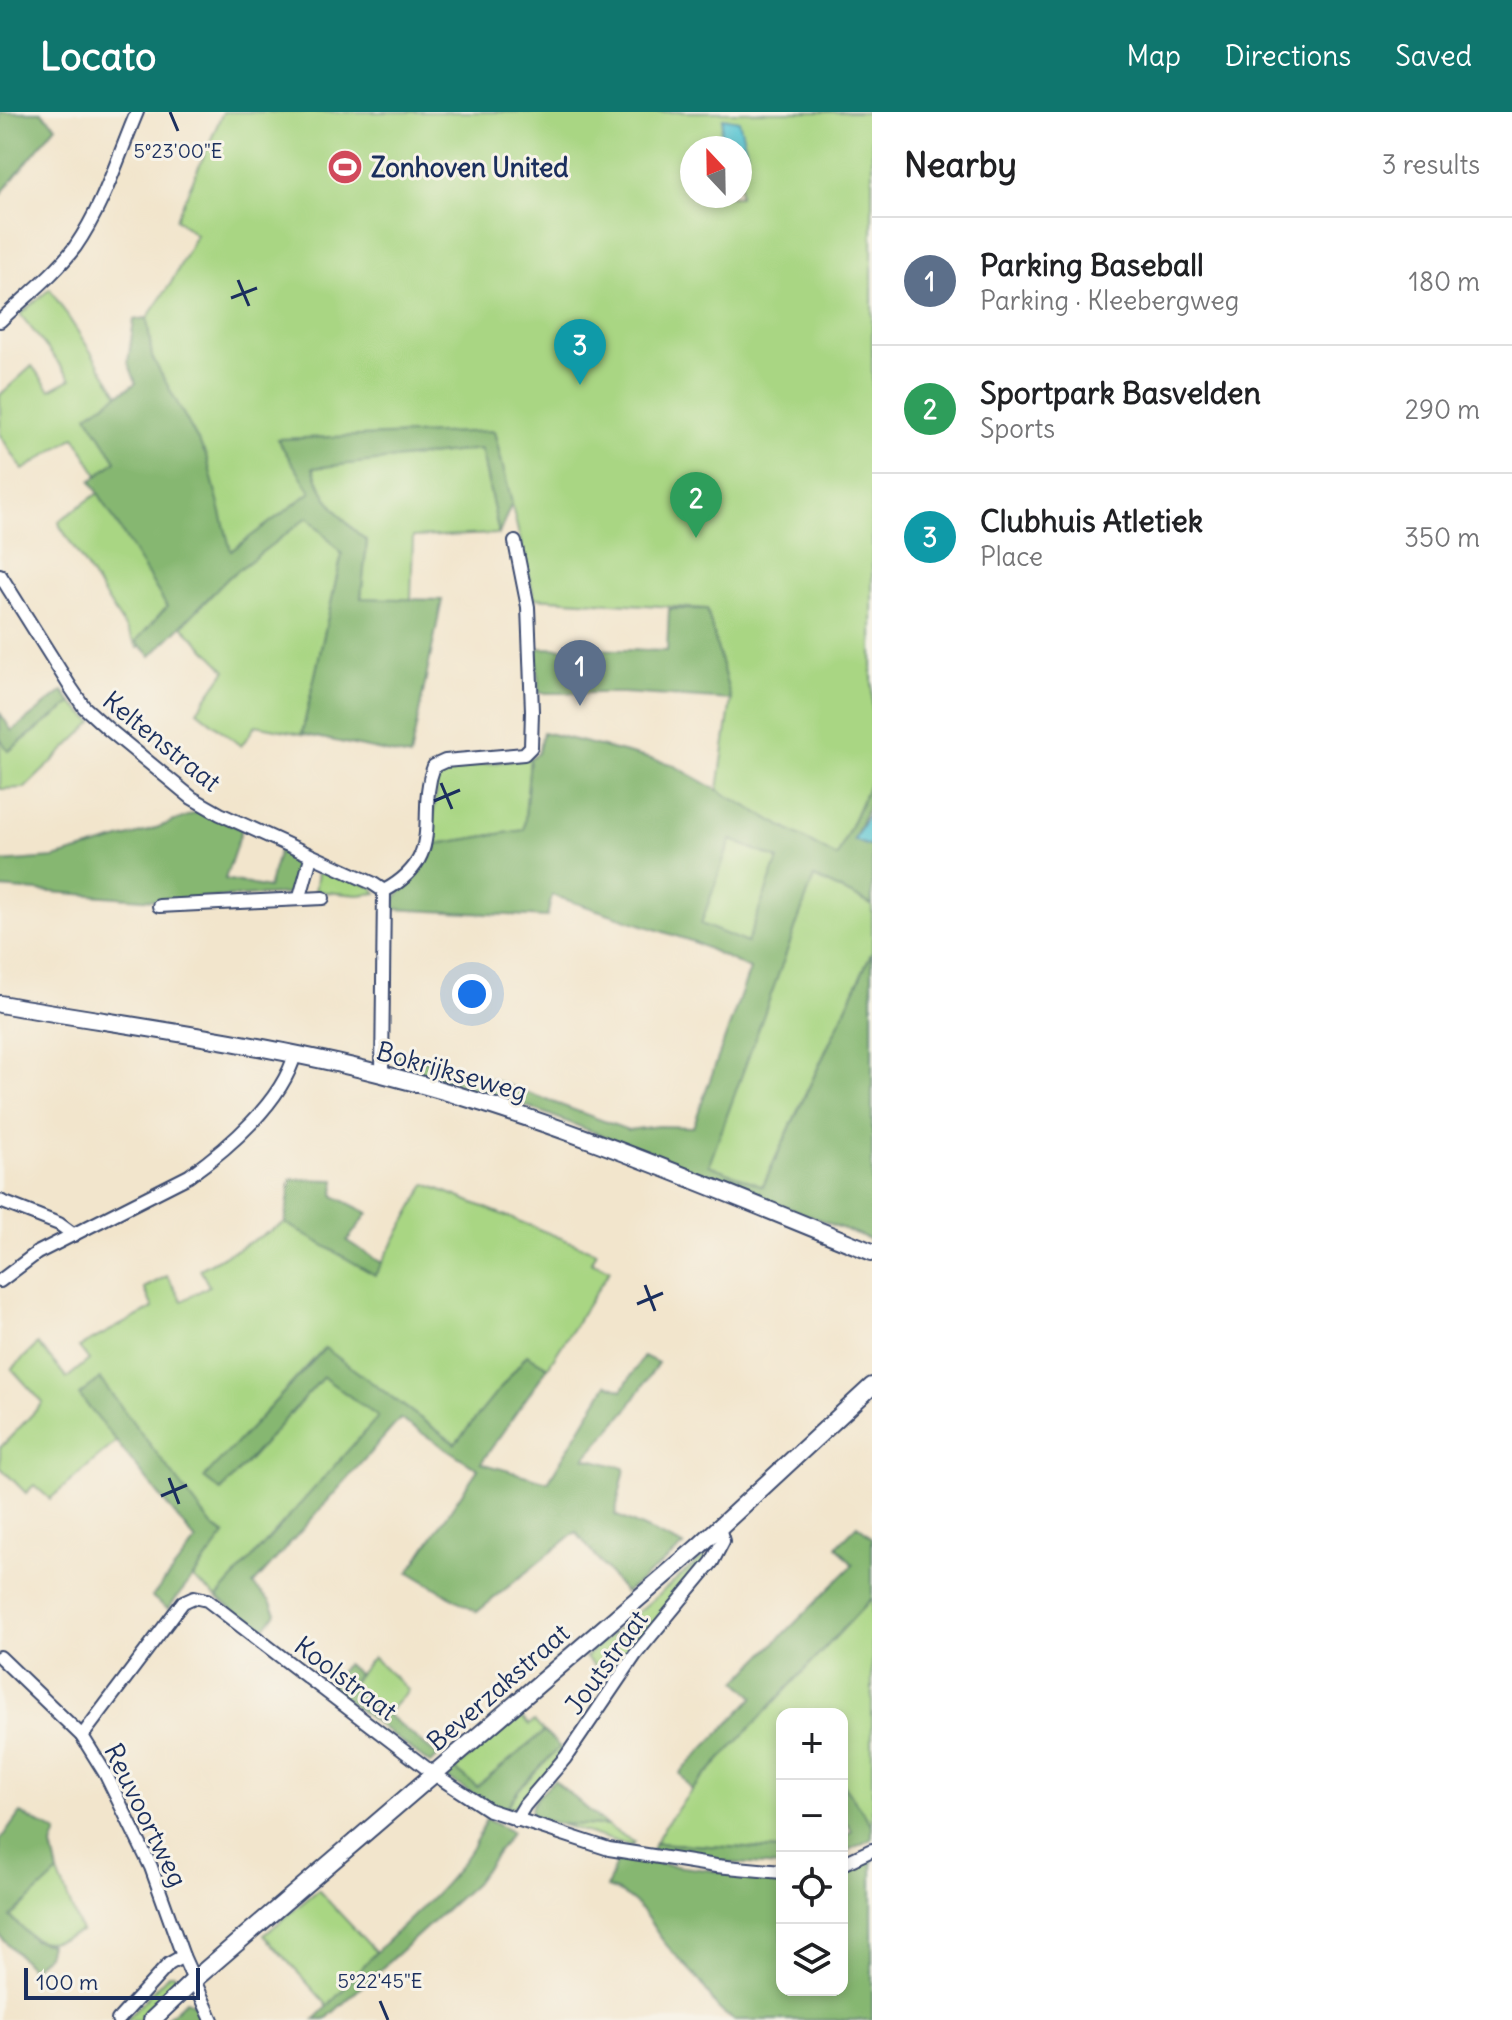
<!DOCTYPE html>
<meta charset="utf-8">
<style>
body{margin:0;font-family:Delius,sans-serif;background:#f6f6f6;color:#202124}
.controls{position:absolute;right:24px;bottom:24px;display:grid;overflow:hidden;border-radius:16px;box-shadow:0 4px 12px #0003}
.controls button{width:72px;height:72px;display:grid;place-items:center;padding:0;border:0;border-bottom:2px solid #e0e0e0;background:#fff;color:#202124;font:40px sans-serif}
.compass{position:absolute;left:680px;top:24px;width:72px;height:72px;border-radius:50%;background:#fff;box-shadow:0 4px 12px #0003;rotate:338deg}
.scale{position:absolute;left:24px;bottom:20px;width:176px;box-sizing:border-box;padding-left:8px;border:4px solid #1b2f5e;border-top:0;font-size:22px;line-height:28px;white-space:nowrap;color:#1b2f5e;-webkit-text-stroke:6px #f7f3e8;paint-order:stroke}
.you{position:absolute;left:472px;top:882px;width:28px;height:28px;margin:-20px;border:6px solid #fff;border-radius:50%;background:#1a73e8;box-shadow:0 0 0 12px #1a73e833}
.badge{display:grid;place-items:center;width:52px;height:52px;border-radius:50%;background:#0f766e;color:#fff;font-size:26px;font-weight:700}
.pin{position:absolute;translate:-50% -66px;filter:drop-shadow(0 2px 4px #0008)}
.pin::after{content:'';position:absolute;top:42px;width:28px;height:24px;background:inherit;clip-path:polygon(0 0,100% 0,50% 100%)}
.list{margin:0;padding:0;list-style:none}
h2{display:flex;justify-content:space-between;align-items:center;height:104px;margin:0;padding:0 32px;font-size:34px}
h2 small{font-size:26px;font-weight:400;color:#757577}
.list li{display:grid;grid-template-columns:52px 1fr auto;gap:24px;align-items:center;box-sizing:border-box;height:128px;padding:0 32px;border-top:2px solid #e0e0e0}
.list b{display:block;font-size:30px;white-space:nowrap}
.list p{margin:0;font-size:26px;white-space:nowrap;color:#757577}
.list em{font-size:26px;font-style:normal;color:#757577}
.icon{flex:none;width:44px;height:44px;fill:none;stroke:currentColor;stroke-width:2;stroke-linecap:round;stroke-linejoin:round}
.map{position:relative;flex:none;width:872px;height:1908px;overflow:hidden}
header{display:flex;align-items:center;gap:48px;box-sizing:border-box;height:112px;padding:0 40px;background:#0f766e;color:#fff}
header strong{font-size:38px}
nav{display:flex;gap:44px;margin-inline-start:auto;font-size:28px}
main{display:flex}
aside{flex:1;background:#fff}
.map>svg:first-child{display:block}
</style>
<header>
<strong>Locato</strong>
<nav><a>Map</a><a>Directions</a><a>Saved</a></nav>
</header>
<main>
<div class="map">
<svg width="872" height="1908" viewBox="0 0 872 1908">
<rect width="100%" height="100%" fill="#f7f3e8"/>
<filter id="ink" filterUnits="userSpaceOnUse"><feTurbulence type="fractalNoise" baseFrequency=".0125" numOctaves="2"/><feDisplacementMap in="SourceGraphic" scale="16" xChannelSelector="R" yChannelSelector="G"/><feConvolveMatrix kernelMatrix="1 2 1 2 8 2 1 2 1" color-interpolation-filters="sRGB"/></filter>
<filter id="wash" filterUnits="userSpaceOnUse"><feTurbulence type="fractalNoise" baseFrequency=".006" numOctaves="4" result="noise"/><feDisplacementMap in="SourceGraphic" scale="32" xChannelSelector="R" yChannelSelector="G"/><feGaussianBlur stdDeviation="1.8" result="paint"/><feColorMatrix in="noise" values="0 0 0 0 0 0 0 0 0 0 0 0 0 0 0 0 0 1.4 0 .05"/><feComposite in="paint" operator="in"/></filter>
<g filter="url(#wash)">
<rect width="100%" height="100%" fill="#f2e5cc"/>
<g fill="#a9d683" stroke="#628270" stroke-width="2" fill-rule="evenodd">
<path d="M223 0H872V666L837 746 804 736 764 853 698 815 731 588 707 497 534 486 494 319 310 344 312 380 231 443 138 536 60 414 59 409 176 326 152 245 147 206 171 171 196 123 176 107ZM692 36H740V84H692Z"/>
<polygon points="50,177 119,283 88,303 116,349 98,364 75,325 23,358 0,323 0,283 32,254 50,278 71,267 20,202"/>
<path d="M481 337 499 422 413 425 411 488 361 487 367 429C342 410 323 386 313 356Z"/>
<polygon points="308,404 342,442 302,622 256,613 241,634 197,599 226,558 182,514 228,466"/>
<polygon points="72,591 93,610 25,676 0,677 0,626 9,639"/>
<polygon points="530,646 524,718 430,733 438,663 442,658"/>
<polygon points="325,757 372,775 377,781 358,783 315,779 318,761"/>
<polygon points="814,764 872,793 872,840 762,1075 708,1053"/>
<polygon points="426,1072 596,1140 591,1150 610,1158 548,1255 527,1243 456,1332 324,1236 205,1366 221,1379 323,1265 379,1305 217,1485 193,1466 225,1422 213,1415 80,1283 117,1329 50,1387 34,1373 26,1381 0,1355 0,1336 43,1291 12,1257 38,1232 67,1266 89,1248 79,1235 153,1196 144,1176 167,1164 182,1189 209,1174 200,1157 285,1111 375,1163"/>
<polygon points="704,1444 707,1448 611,1569 585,1545"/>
<polygon points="872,1486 872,1713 842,1671 842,1602 782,1602 782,1738 655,1731 666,1712 692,1678"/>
<polygon points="373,1545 408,1578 387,1602 350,1573"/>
<polygon points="519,1603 529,1613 534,1609 544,1620 477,1675 455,1657"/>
<path d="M560 1635 564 1640C547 1660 531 1690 505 1698L519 1677Z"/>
<polygon points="559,1712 607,1714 634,1730 631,1734"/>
<path d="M58 1761 81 1820C41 1835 41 1835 10 1805Z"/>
<polygon points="318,1778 376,1840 329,1895 264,1823"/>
<polygon points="169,1862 174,1862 179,1870 140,1908 126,1908"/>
</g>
<g fill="#86b771" stroke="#507368" stroke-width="2" fill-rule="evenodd">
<polygon points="0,0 41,0 56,14 0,83"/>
<path d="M147 206 152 245 206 343 231 439 311 380 277 327 494 319 512 391 499 422 481 337 313 356C323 387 343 410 367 429L361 486 442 488 410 645 302 622 342 442 308 405 228 466 151 544 136 529 167 495 91 369 116 349 87 303 136 271 128 250 134 208Z"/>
<polygon points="669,497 707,497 731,588 623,581 539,581 536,536 667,539"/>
<polygon points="63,579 72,591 8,639 0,626 0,601 12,619"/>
<path d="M543 620 671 652 837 745 872 666V686L854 728 872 735V793L814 765 709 1053 763 1074 872 840V1128L529 995 403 957 395 941 466 958 628 1018 658 1014 693 1015 750 857 694 830 552 783 547 805 393 797 396 785 416 765 430 733 524 718 530 646 538 641ZM731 728 778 747 747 831 701 812Z"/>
<path d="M201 699 242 717 225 767 268 776 280 735 299 743C304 758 300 770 290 782L156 788 0 776V750L54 746 148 719Z"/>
<polygon points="291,1067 335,1068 334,1084 368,1101 347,1129 382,1151 375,1163 285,1111"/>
<polygon points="325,1236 455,1332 527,1243 548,1255 481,1351 548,1370 607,1272 622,1278 644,1244 658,1251 627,1298 585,1346 625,1356 615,1403 684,1434 625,1481 576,1420 477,1500 409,1460 478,1357 400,1307 253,1473 270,1489 276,1501 262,1520 217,1485 378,1305 323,1265 221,1379 204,1366"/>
<polygon points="100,1267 213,1415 225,1423 168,1497 152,1485 196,1429 79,1283"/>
<polygon points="858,1413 872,1426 872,1486 692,1678 680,1661 754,1585 737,1569 853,1453 837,1434"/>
<polygon points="346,1552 358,1562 351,1573 438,1644 430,1652 328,1574"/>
<polygon points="544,1620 560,1635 519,1677 505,1698 498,1697 445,1665 455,1657 477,1675"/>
<polygon points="554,1668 607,1714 559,1712 533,1705 531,1696 537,1685"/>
<polygon points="842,1671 872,1713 872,1727 842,1741 842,1725 852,1719 842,1704"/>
<polygon points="20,1701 57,1721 52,1734 58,1761 11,1805 34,1828 50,1832 47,1843 32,1857 0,1824 0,1729"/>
<path d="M486 1707 512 1720 475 1771 325 1908H314C337 1887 355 1862 377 1839 417 1799 466 1761 486 1707Z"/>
<polygon points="655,1731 782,1738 782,1754 733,1751 652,1739"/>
<path d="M872 1745V1908H734C710 1894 714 1886 698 1867 687 1854 674 1843 664 1830 644 1804 641 1786 607 1776L617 1747 782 1767V1878H842V1760Z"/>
<polygon points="186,1889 200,1894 206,1908 164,1908"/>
</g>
<g fill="#5ac6d3" stroke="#3a7a98" stroke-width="2">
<polygon points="723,6 739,9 747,40 740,39 740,36 719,35"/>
<polygon points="872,696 872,735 854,728"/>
</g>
</g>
<g filter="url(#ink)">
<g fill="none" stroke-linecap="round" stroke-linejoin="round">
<defs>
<g id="minor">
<path d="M0 209C25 185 54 163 75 135 103 95 118 45 137 0"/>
<polyline points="0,463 71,576 84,595 107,616 192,686 220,702 372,771 384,779"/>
<polyline points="300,785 311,745"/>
<polyline points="159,794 323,786"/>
<path d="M382 962 384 779C448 744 415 704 434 654L445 649 524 642 531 635 532 599 528 495 515 430"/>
<polyline points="0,1089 59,1112 74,1123"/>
<path d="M0 1169 37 1141 189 1064C228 1036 282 990 295 942"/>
<polyline points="0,1545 82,1624 105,1661 151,1755 183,1844 212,1908"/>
<polyline points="82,1624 183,1490 194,1485 207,1488 434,1662 489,1698 609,1737 716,1754 782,1760"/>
<polyline points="516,1708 525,1693 565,1646 635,1543 712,1450 723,1429 719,1416"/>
<polyline points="842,1752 872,1738"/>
<polyline points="118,1908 169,1852 183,1844"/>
</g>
<g id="tertiary">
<path d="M0 892C127 914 257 930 382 962 548 1004 713 1076 872 1140"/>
<polyline points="152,1908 195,1867 697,1436 872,1274"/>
</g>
</defs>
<use href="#minor" stroke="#3b4a6e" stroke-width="16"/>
<use href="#tertiary" stroke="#3b4a6e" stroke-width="20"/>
<use href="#minor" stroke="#fff" stroke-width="12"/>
<use href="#tertiary" stroke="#fff" stroke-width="16"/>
</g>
</g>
<path fill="none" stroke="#1b2f5e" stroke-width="3" d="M170 0 178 19M238 168 249 194M231 186 257 176M441 671 452 697M434 689 460 678M645 1173 655 1199M637 1192 663 1181M169 1366 179 1392M161 1384 187 1373M380 1889 388 1908"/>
<defs>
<symbol id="stadium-disc" viewBox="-11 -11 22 22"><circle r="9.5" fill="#d1495b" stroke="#f7f3e8"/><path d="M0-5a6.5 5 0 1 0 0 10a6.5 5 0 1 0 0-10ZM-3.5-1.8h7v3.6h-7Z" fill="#fff"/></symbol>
</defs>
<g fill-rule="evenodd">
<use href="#stadium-disc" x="325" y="35" width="40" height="40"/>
</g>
<g text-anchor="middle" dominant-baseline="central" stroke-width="6" stroke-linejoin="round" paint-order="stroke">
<g font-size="26" font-weight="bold" fill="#1b2f5e" stroke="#f7f3e8" text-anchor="start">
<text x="371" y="55">Zonhoven United</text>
</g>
<g font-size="26" fill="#1b2f5e" stroke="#f7f3e8">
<text transform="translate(162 629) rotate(39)">Keltenstraat</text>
<text transform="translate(452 959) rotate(16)">Bokrijkseweg</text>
<text transform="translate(606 1550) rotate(-54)">Joutstraat</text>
<text transform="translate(346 1566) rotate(37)">Koolstraat</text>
<text transform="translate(498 1575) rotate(-41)">Beverzakstraat</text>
<text transform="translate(146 1703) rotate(64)">Reuvoortweg</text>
</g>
</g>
<g font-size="20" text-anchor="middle" fill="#1b2f5e" stroke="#f7f3e8" stroke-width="6" stroke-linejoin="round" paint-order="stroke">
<text x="178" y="46">5°23'00"E</text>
<text x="380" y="1876">5°22'45"E</text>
</g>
</svg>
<div class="controls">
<button>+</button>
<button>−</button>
<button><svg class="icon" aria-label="locate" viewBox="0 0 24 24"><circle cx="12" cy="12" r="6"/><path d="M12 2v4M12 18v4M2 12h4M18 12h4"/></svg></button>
<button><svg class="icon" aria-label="layers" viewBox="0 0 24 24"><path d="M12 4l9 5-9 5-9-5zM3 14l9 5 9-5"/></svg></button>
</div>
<svg class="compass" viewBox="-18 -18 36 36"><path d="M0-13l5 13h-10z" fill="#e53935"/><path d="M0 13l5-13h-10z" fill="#757577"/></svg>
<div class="scale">100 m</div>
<div class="you"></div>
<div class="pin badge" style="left:580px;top:594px;background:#5c6f8a">1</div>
<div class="pin badge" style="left:696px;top:426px;background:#2e9e5b">2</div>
<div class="pin badge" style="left:580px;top:273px;background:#0f9aa8">3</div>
</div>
<aside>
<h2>Nearby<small>3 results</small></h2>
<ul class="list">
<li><span class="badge" style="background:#5c6f8a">1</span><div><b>Parking Baseball</b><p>Parking · Kleebergweg</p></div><em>180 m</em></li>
<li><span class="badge" style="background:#2e9e5b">2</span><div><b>Sportpark Basvelden</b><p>Sports</p></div><em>290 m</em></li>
<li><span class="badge" style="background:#0f9aa8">3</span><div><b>Clubhuis Atletiek</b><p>Place</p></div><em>350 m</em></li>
</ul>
</aside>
</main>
